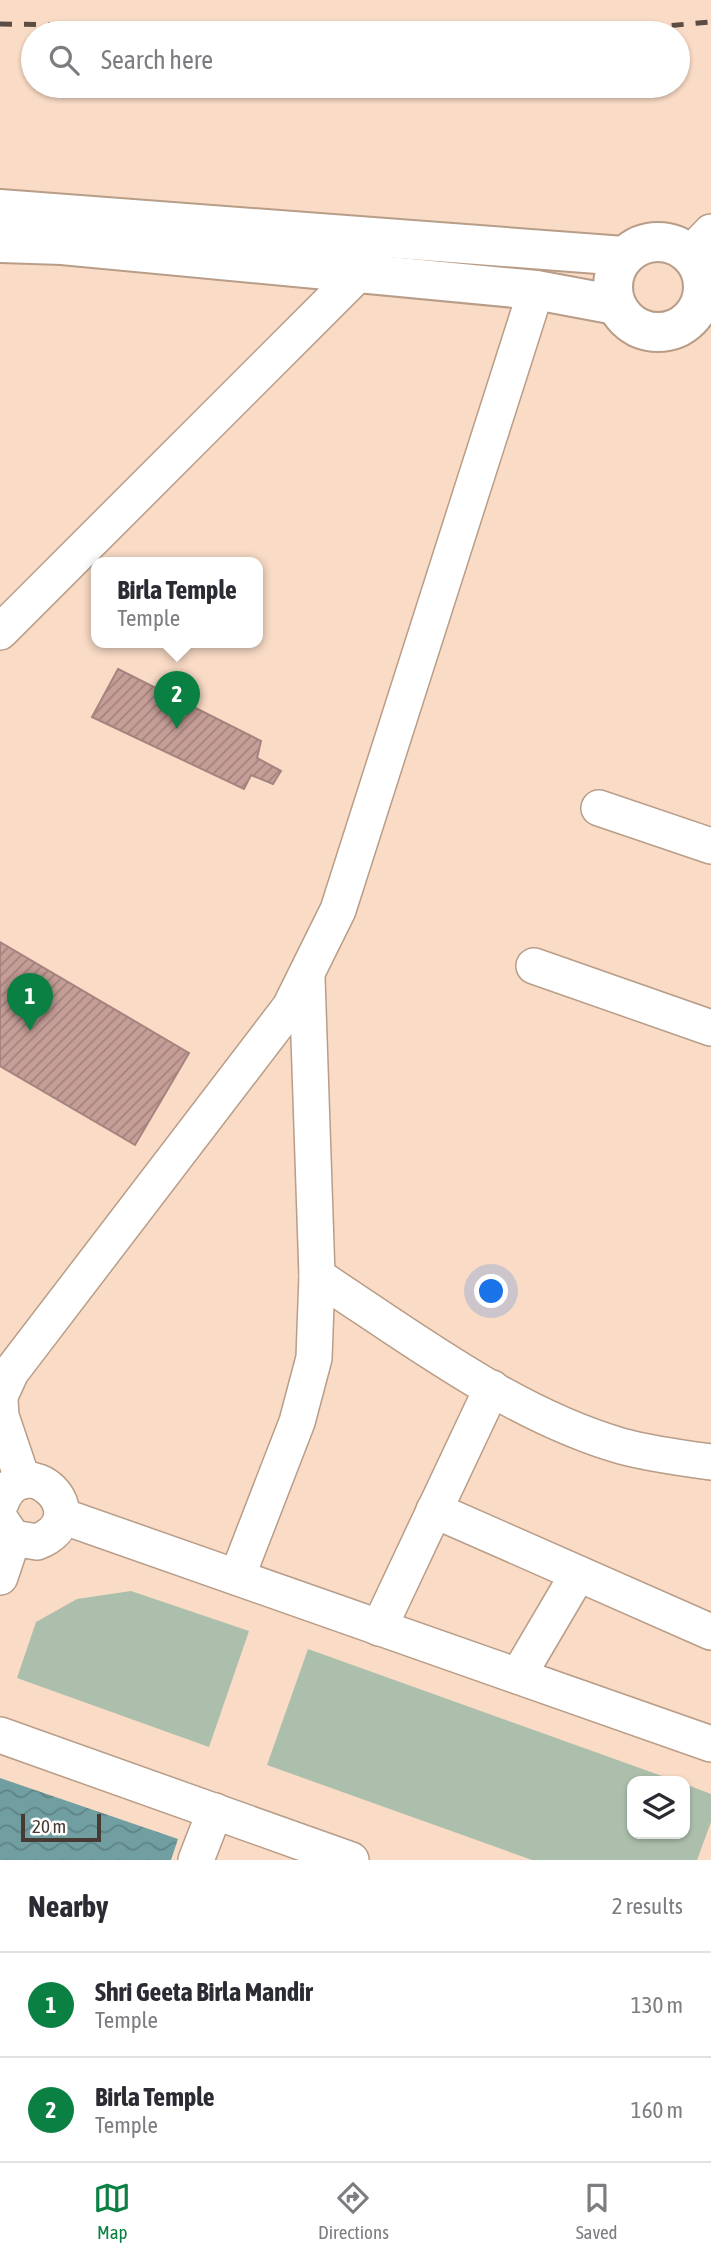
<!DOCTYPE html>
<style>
body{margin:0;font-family:"Asap Condensed",sans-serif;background:#f2f2f3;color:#2b2b33}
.controls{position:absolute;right:21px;bottom:21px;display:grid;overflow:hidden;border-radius:14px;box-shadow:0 2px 5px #0004}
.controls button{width:63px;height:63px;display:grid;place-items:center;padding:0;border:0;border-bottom:2px solid #e1e1e2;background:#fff;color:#2b2b33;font:35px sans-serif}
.scale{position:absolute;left:21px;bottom:18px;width:80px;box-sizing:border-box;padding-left:7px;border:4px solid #463a32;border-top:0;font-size:19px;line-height:24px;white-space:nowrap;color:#463a32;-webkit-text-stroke:5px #fff;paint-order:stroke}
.you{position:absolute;left:492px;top:1292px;width:24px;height:24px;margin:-18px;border:5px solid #fff;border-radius:50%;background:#1a73e8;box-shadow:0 0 0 10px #1a73e833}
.badge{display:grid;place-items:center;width:46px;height:46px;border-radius:50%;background:#0b8043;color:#fff;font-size:23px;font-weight:700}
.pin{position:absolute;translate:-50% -58px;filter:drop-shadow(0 2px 4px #0008)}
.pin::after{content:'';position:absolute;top:37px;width:24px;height:21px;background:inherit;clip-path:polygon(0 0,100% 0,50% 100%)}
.popup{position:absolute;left:91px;top:557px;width:172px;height:91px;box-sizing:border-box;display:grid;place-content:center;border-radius:14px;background:#fff;filter:drop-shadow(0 2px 5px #0005);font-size:23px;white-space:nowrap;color:#7c7c81}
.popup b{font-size:26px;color:#2b2b33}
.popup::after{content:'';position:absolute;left:50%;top:100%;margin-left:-14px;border:14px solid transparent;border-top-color:#fff}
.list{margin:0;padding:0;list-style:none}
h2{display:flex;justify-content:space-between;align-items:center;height:91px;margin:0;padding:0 28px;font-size:30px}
h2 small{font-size:23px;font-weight:400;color:#7c7c81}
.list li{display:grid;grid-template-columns:46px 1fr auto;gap:21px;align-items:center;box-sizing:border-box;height:105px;padding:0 28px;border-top:2px solid #e1e1e2}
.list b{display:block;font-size:26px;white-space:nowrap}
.list p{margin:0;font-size:23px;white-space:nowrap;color:#7c7c81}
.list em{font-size:23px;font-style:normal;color:#7c7c81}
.icon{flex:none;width:38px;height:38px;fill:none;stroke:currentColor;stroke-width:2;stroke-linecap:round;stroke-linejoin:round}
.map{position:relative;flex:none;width:711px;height:1860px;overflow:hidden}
.search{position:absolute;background:#fff;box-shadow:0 2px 5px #0004;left:21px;right:21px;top:21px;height:77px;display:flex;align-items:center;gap:18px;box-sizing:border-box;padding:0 24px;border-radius:38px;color:#7c7c81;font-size:26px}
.sheet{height:301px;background:#fff}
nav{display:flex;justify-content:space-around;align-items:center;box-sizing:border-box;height:98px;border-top:2px solid #e1e1e2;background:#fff;font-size:19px;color:#7c7c81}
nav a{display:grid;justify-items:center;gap:4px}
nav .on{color:#0b8043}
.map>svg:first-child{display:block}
</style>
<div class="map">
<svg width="711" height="1860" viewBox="0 0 711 1860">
<defs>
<pattern id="water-waves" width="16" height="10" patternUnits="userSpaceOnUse" patternTransform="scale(1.75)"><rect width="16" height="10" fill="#719fa1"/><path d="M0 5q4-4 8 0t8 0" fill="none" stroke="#5f8384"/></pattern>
<pattern id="building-hatch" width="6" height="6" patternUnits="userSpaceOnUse" patternTransform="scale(1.75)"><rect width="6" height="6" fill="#c69e98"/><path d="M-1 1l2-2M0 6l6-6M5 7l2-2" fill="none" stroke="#a3827d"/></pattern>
</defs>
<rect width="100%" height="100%" fill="#f9dbc6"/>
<g fill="#acbfac">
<polygon points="131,1591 249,1631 209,1747 17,1678 36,1622 77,1599"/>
<polygon points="308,1649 676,1781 632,1781 632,1834 685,1834 685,1784 711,1794 711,1822 697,1860 532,1860 267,1765"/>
</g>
<polygon fill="url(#water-waves)" points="0,1778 178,1839 171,1860 0,1860"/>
<g fill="url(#building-hatch)" stroke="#a6837e" stroke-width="2">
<polygon points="118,669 261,741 257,758 281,771 273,784 251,775 244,789 92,717"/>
<polygon points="0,942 189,1053 135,1145 0,1066"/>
</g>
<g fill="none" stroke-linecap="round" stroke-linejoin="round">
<defs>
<g id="minor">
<polyline points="690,254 711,232"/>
<polyline points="0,632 359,273 365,253"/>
<polyline points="599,808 711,846"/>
<polyline points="534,966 711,1028"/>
<path d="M317 1276C410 1337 513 1415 621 1446 650 1454 681 1458 711 1462"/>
<polyline points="0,1396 11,1372 290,1007 338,910 536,290"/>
<polyline points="0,1400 1,1416 23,1481"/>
<path d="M0 1505C23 1441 101 1517 37 1542L13 1538 0 1519"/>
<polyline points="434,1510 711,1632"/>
<polyline points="62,1516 711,1744"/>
<polyline points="0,1577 13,1538"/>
<polyline points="237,1577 297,1422 314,1358 317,1276 307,978"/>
<polyline points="379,1628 492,1388"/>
<polyline points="518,1676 578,1574"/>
<polyline points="0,1735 351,1860"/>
<polyline points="196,1860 215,1811"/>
</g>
<g id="major">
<polyline points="0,209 624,256"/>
<circle cx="658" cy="287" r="45"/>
<polyline points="0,243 62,245 536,290 616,305"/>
</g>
</defs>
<use href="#minor" stroke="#b89d88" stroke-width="38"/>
<use href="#major" stroke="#b89d88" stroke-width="42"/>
<use href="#minor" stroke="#fff" stroke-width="35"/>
<use href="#major" stroke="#fff" stroke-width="38"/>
<polyline stroke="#5b4d44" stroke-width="5" stroke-dasharray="12 12" stroke-linecap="butt" points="0,24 596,32 711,22"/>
</g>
</svg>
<div class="controls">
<button><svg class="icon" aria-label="layers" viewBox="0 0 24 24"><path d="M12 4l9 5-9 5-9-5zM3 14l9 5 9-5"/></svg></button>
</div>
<div class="scale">20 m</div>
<div class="you"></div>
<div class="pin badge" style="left:30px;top:1031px">1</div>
<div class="pin badge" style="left:177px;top:729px">2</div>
<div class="popup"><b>Birla Temple</b>Temple</div>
<div class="search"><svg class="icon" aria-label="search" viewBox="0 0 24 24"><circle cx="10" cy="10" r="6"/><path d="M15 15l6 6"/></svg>Search here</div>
</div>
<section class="sheet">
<h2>Nearby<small>2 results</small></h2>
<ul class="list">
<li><span class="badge">1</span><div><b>Shri Geeta Birla Mandir</b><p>Temple</p></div><em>130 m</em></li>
<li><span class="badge">2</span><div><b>Birla Temple</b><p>Temple</p></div><em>160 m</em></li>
</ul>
</section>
<nav>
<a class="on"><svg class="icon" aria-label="map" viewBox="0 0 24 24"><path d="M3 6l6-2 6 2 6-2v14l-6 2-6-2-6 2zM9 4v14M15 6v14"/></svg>Map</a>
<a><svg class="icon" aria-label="directions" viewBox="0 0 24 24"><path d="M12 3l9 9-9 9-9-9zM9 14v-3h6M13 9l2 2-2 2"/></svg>Directions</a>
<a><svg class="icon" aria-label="saved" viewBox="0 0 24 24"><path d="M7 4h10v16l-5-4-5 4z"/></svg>Saved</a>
</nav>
